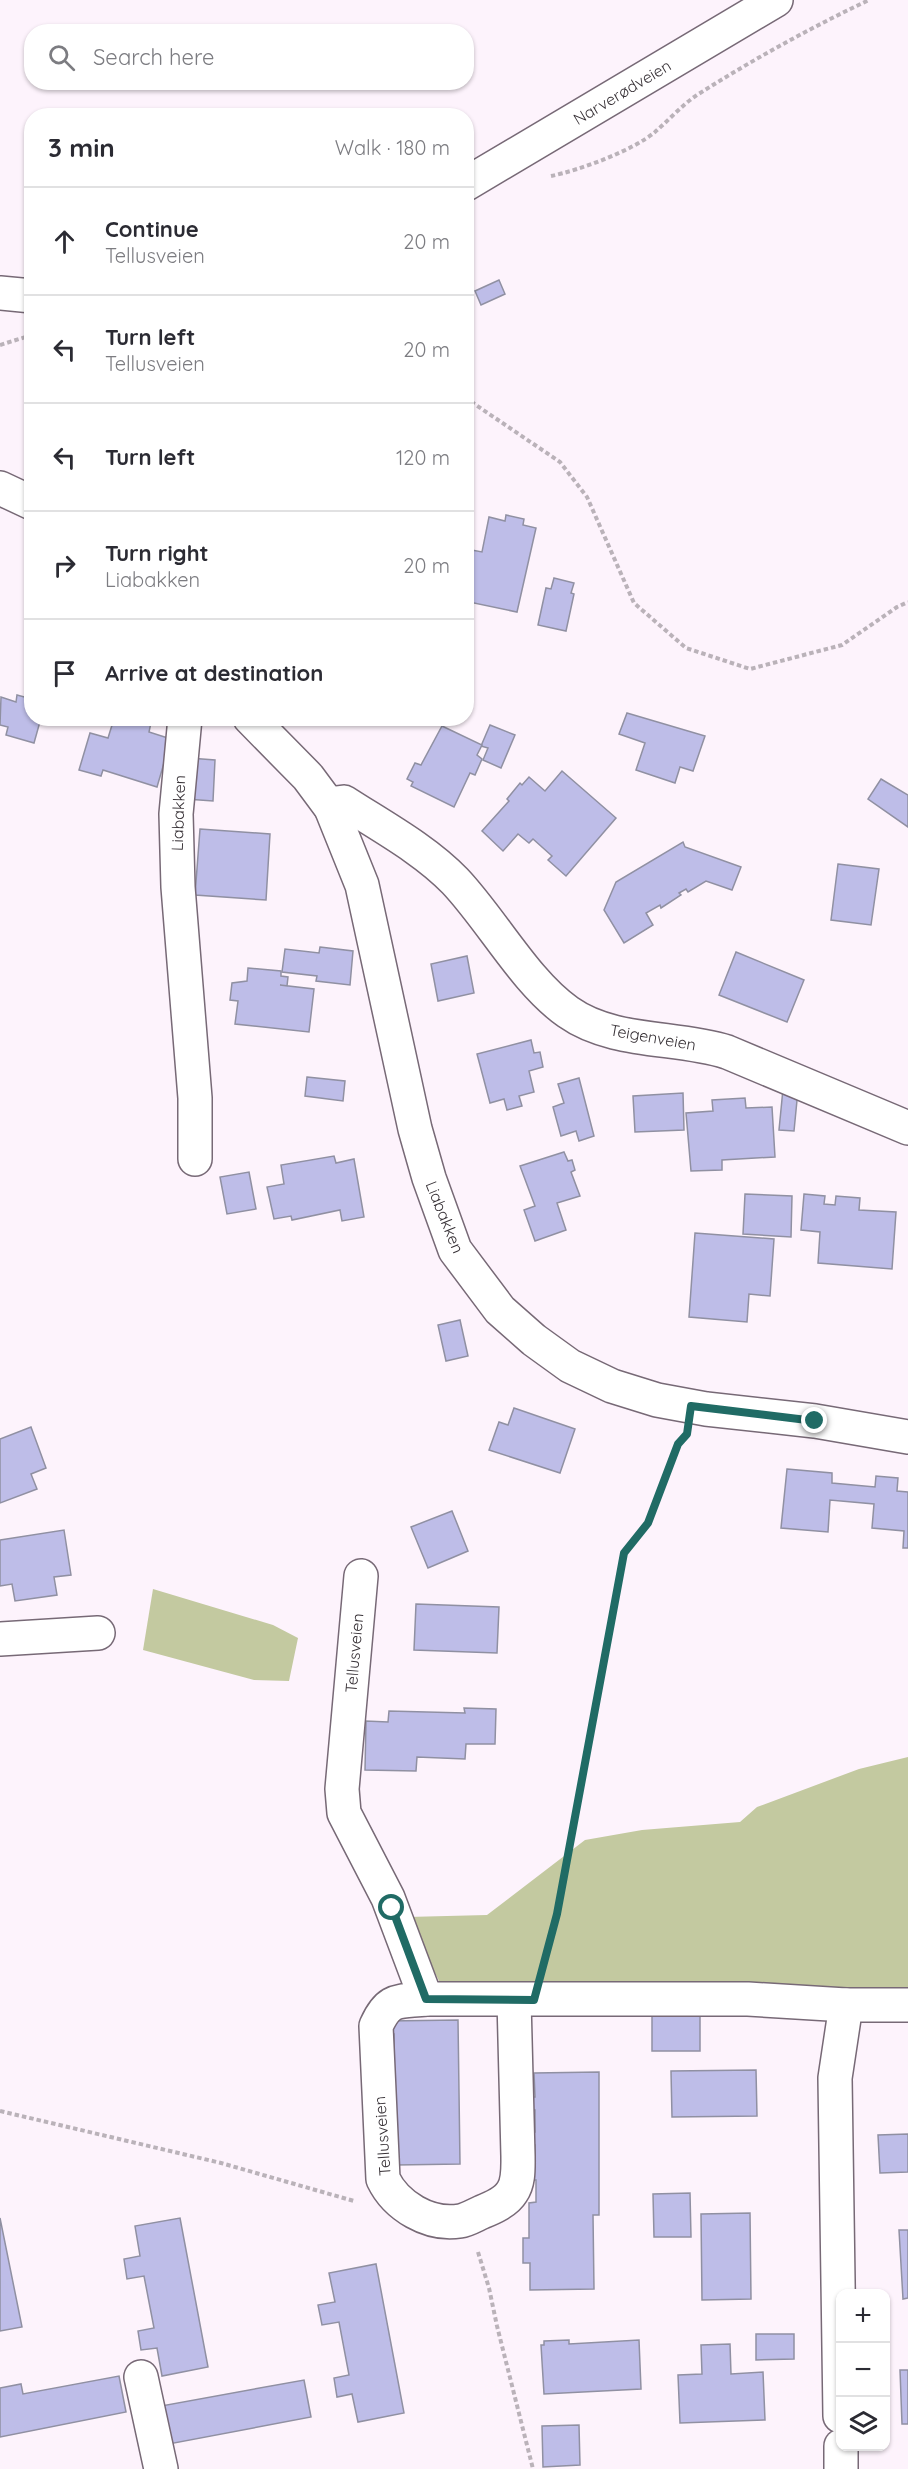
<!DOCTYPE html>
<meta charset="utf-8">
<style>
body{margin:0;font-family:Quicksand,sans-serif;background:#f7f7f7;color:#2b2b33}
.controls{position:absolute;right:18px;bottom:18px;display:grid;overflow:hidden;border-radius:12px;box-shadow:0 2px 4px #0004}
.controls button{width:54px;height:54px;display:grid;place-items:center;padding:0;border:0;border-bottom:2px solid #e1e1e2;background:#fff;color:#2b2b33;font:30px sans-serif}
.stop{position:absolute;width:18px;height:18px;margin:-14px;border:4px solid #206b65;border-radius:50%;background:#fff}
.stop.end{background:#206b65;border-color:#fff;box-shadow:0 2px 6px #0008}
.list{margin:0;padding:0;list-style:none}
h2{display:flex;justify-content:space-between;align-items:center;height:78px;margin:0;padding:0 24px;font-size:26px}
h2 small{font-size:20px;font-weight:400;color:#7c7c81}
.list li{display:grid;grid-template-columns:39px 1fr auto;gap:18px;align-items:center;box-sizing:border-box;height:108px;padding:0 24px;border-top:2px solid #e1e1e2}
.list b{display:block;font-size:22px;white-space:nowrap}
.list p{margin:0;font-size:20px;white-space:nowrap;color:#7c7c81}
.list em{font-size:20px;font-style:normal;color:#7c7c81}
.icon{flex:none;width:33px;height:33px;fill:none;stroke:currentColor;stroke-width:2;stroke-linecap:round;stroke-linejoin:round}
.map{position:relative;flex:none;width:908px;height:2469px;overflow:hidden}
.search{position:absolute;background:#fff;box-shadow:0 2px 4px #0004;left:24px;top:24px;width:450px;height:66px;display:flex;align-items:center;gap:15px;box-sizing:border-box;padding:0 21px;border-radius:24px;color:#7c7c81;font-size:22px}
.panel{position:absolute;background:#fff;box-shadow:0 2px 4px #0004;left:24px;top:108px;width:450px;height:618px;border-radius:24px}
.map>svg:first-child{display:block}
</style>
<div class="map">
<svg width="908" height="2469" viewBox="0 0 908 2469">
<rect width="100%" height="100%" fill="#fdf3fc"/>
<g fill="#c3c9a0">
<polygon points="153,1589 273,1625 298,1638 289,1681 254,1680 143,1650"/>
<polygon points="908,1757 908,1993 443,1989 407,1917 487,1915 585,1840 642,1830 740,1822 757,1807 859,1769"/>
</g>
<g fill="#bebde8" stroke="#9090a2" stroke-width="1.5">
<polygon points="499,280 505,294 481,305 475,291"/>
<polygon points="506,515 524,519 523,525 536,528 517,612 469,602 470,599 466,598 466,549 482,552 489,517 505,521"/>
<polygon points="554,578 574,583 571,593 574,594 566,631 538,625 546,588 551,589"/>
<polygon points="17,695 32,699 32,718 41,718 34,743 6,735 8,727 0,725 1,697 16,702"/>
<polygon points="627,713 705,736 693,771 680,767 675,783 636,770 645,743 619,734"/>
<polygon points="124,718 152,718 149,732 171,739 157,787 103,770 101,776 79,770 90,733 108,738 113,722 122,724"/>
<polygon points="490,725 515,735 501,768 483,760 488,748 481,746"/>
<polygon points="442,726 482,745 477,755 482,759 475,775 470,773 454,807 411,786 413,782 407,779 415,763 421,765"/>
<polygon points="189,758 215,760 213,801 186,799"/>
<polygon points="562,771 616,818 566,876 548,860 552,856 533,839 529,843 518,834 503,851 482,831 509,801 507,799 520,783 522,785 529,777 545,791"/>
<polygon points="881,779 908,795 908,827 868,799"/>
<polygon points="200,829 270,834 266,900 195,895"/>
<polygon points="683,842 685,847 741,867 732,890 706,881 688,892 686,889 679,893 681,895 661,908 660,905 646,913 653,925 624,943 604,910 616,882"/>
<polygon points="838,864 879,869 871,925 831,920"/>
<polygon points="320,947 353,951 350,985 316,981 317,976 282,972 285,949 319,953"/>
<polygon points="736,952 804,980 787,1022 719,995"/>
<polygon points="467,956 474,993 438,1001 431,964"/>
<polygon points="248,968 281,971 281,976 288,977 287,986 280,985 314,989 309,1032 235,1024 238,1001 230,1000 232,983 247,981"/>
<polygon points="531,1040 534,1053 540,1052 543,1067 529,1071 534,1092 519,1096 522,1106 507,1110 504,1099 490,1103 477,1054"/>
<polygon points="307,1077 345,1081 343,1101 305,1096"/>
<polygon points="579,1078 594,1136 579,1141 576,1131 561,1136 553,1107 564,1103 558,1084"/>
<polygon points="783,1089 798,1090 794,1131 779,1130"/>
<polygon points="683,1093 684,1130 635,1132 633,1096"/>
<polygon points="745,1098 746,1108 772,1107 775,1157 722,1160 722,1170 691,1171 686,1113 713,1111 712,1100"/>
<polygon points="564,1152 568,1161 572,1160 575,1170 571,1172 580,1196 557,1203 566,1230 535,1241 524,1210 535,1206 520,1166"/>
<polygon points="334,1156 336,1163 354,1159 364,1217 342,1221 340,1210 292,1220 291,1216 274,1219 267,1187 284,1184 281,1165"/>
<polygon points="249,1172 256,1209 227,1214 220,1177"/>
<polygon points="745,1194 792,1196 791,1237 743,1234"/>
<polygon points="804,1194 825,1196 824,1204 835,1205 836,1196 860,1198 859,1210 896,1212 892,1269 818,1263 820,1232 801,1230"/>
<polygon points="695,1233 774,1239 770,1296 749,1294 747,1322 689,1317"/>
<polygon points="460,1320 468,1356 446,1361 438,1325"/>
<polygon points="514,1408 575,1429 560,1473 489,1450 499,1422 508,1425"/>
<polygon points="31,1427 46,1468 31,1474 37,1489 0,1503 0,1439"/>
<polygon points="787,1469 832,1473 832,1483 875,1487 876,1476 898,1478 897,1491 908,1492 908,1548 903,1548 904,1531 872,1528 874,1504 830,1500 828,1532 781,1528"/>
<polygon points="452,1511 468,1551 428,1568 411,1527"/>
<polygon points="64,1530 71,1575 54,1577 57,1595 15,1601 12,1584 0,1586 0,1540"/>
<polygon points="416,1604 499,1607 497,1653 414,1650"/>
<polygon points="464,1708 496,1709 495,1744 466,1744 465,1759 417,1757 416,1771 365,1770 366,1721 388,1722 389,1711 465,1713"/>
<rect x="652" y="2012" width="48" height="39"/>
<polygon points="458,2020 460,2164 396,2165 388,2056 394,2056 394,2034 388,2034 388,2021"/>
<polygon points="756,2070 757,2116 672,2117 671,2071"/>
<polygon points="599,2072 599,2215 593,2215 594,2289 530,2290 530,2263 523,2263 523,2238 529,2238 529,2203 536,2202 536,2180 530,2180 530,2167 535,2167 535,2145 529,2145 530,2132 535,2132 535,2110 529,2110 529,2097 535,2097 534,2073"/>
<polygon points="908,2134 908,2172 880,2173 878,2135"/>
<polygon points="690,2193 691,2237 654,2237 653,2194"/>
<polygon points="750,2213 751,2299 702,2300 701,2214"/>
<polygon points="0,2218 22,2327 0,2331"/>
<polygon points="180,2218 208,2367 162,2376 157,2348 141,2350 138,2331 154,2328 144,2276 127,2279 124,2259 140,2256 135,2226"/>
<polygon points="899,2230 908,2230 908,2298 903,2299"/>
<polygon points="376,2264 404,2413 358,2422 352,2394 337,2397 334,2378 349,2375 339,2322 322,2325 318,2305 335,2302 329,2273"/>
<polygon points="756,2334 794,2334 794,2359 756,2360"/>
<polygon points="569,2340 569,2344 639,2340 641,2389 544,2394 541,2345 544,2345 544,2341"/>
<polygon points="730,2344 731,2374 763,2372 765,2420 680,2423 678,2375 702,2374 701,2345"/>
<polygon points="900,2370 908,2370 908,2424 902,2424"/>
<polygon points="119,2376 126,2412 0,2437 0,2388 21,2384 23,2394"/>
<polygon points="304,2380 311,2417 169,2444 161,2406"/>
<polygon points="579,2425 580,2465 543,2467 542,2426"/>
</g>
<g fill="none" stroke-linecap="round" stroke-linejoin="round">
<defs>
<g id="minor">
<polyline points="0,488 32,503"/>
<polyline points="185,718 176,814 178,887 195,1098 195,1159"/>
<polyline points="250,718 308,777 331,808 362,885 415,1129 429,1178 455,1250 500,1310 534,1340 570,1366 612,1386 657,1400 706,1409 815,1421 908,1437"/>
<path d="M331 808 336 803 344 802C381 826 424 849 455 881 492 920 525 982 568 1012 613 1044 677 1036 727 1052L908 1128"/>
<polyline points="361,1576 342,1789 344,1813 388,1898 426,1999"/>
<polyline points="0,1639 98,1633"/>
<path d="M514 2000 518 2156C518 2168 519 2182 512 2192 506 2202 492 2208 482 2212 475 2215 467 2220 460 2221 429 2226 396 2206 383 2179L376 2026C389 1997 398 2002 426 1999H748L846 2005"/>
<polyline points="141,2377 161,2469"/>
<polyline points="840,2416 835,2078 846,2005 908,2005"/>
<polyline points="841,2446 841,2469"/>
</g>
<g id="major">
<polyline points="466,184 776,0"/>
<polyline points="0,293 32,296"/>
</g>
</defs>
<use href="#minor" stroke="#776976" stroke-width="36"/>
<use href="#major" stroke="#776976" stroke-width="36"/>
<g stroke="#bab2b9" stroke-width="4" stroke-dasharray="4.5 3" stroke-linecap="butt">
<path d="M551 176C580 170 632 151 655 132 669 120 682 105 697 95 752 60 810 28 869 0"/>
<polyline points="0,345 32,335"/>
<polyline points="466,396 473,403 560,462 587,497 634,603 686,648 750,669 842,645 897,607 908,602"/>
<polyline points="543,1964 557,1914 624,1553 648,1523 678,1444 681,1440"/>
<polyline points="0,2111 221,2163 354,2201"/>
<polyline points="478,2252 489,2288 497,2326 533,2469"/>
</g>
<use href="#minor" stroke="#fff" stroke-width="33"/>
<use href="#major" stroke="#fff" stroke-width="33"/>
</g>
<g fill="none" stroke-linecap="round" stroke-linejoin="round">
<polyline stroke="#206b65" stroke-width="8" points="392,1908 426,1999 534,2000 557,1914 624,1553 648,1523 678,1444 687,1434 691,1406 815,1421"/>
</g>
<g text-anchor="middle" dominant-baseline="central" stroke-width="5" stroke-linejoin="round" paint-order="stroke">
<g font-size="16" fill="#373136" stroke="#fff">
<text transform="translate(622 92) rotate(-31)">Narverødveien</text>
<text transform="translate(178 813) rotate(-88)">Liabakken</text>
<text transform="translate(653 1037) rotate(10)">Teigenveien</text>
<text transform="translate(445 1217) rotate(68)">Liabakken</text>
<text transform="translate(354 1653) rotate(-85)">Tellusveien</text>
<text transform="translate(382 2136) rotate(-94)">Tellusveien</text>
</g>
</g>
</svg>
<div class="controls">
<button>+</button>
<button>−</button>
<button><svg class="icon" aria-label="layers" viewBox="0 0 24 24"><path d="M12 4l9 5-9 5-9-5zM3 14l9 5 9-5"/></svg></button>
</div>
<div class="stop" style="left:392px;top:1908px"></div>
<div class="stop end" style="left:815px;top:1421px"></div>
<div class="search"><svg class="icon" aria-label="search" viewBox="0 0 24 24"><circle cx="10" cy="10" r="6"/><path d="M15 15l6 6"/></svg>Search here</div>
<section class="panel">
<h2>3 min<small>Walk · 180 m</small></h2>
<ul class="list">
<li><svg class="icon" aria-label="ahead" viewBox="0 0 24 24"><path d="M12 20V5M6 11l6-6 6 6"/></svg><div><b>Continue</b><p>Tellusveien</p></div><em>20 m</em></li>
<li><svg class="icon" aria-label="left" viewBox="0 0 24 24"><path d="M17 20v-9H6M10 6l-5 5 5 5"/></svg><div><b>Turn left</b><p>Tellusveien</p></div><em>20 m</em></li>
<li><svg class="icon" aria-label="left" viewBox="0 0 24 24"><path d="M17 20v-9H6M10 6l-5 5 5 5"/></svg><div><b>Turn left</b></div><em>120 m</em></li>
<li><svg class="icon" aria-label="right" viewBox="0 0 24 24"><path d="M7 20v-9h11M14 6l5 5-5 5"/></svg><div><b>Turn right</b><p>Liabakken</p></div><em>20 m</em></li>
<li><svg class="icon" aria-label="arrive" viewBox="0 0 24 24"><path d="M6 21V4h12l-3 4 3 4H6"/></svg><div><b>Arrive at destination</b></div></li>
</ul>
</section>
</div>
